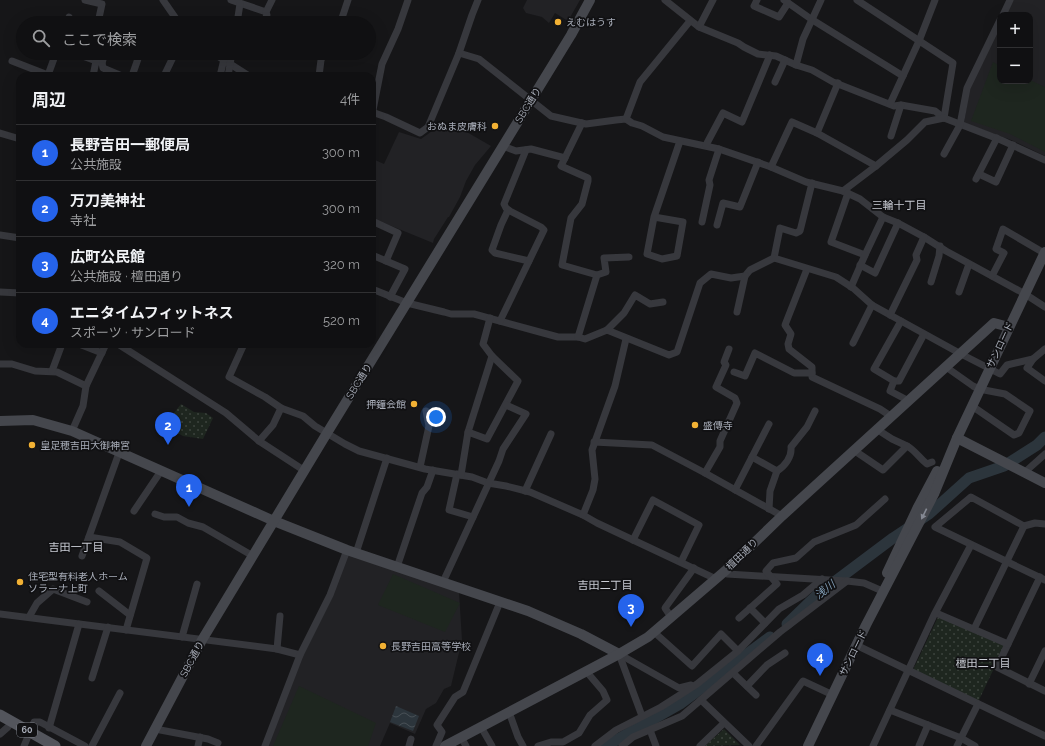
<!DOCTYPE html>
<html lang="ja">
<meta charset="utf-8">
<style>
body{margin:0;font-family:Raleway,"Noto Sans JP",sans-serif;background:#19191b;color:#f1f3f6}
.controls{position:absolute;right:12px;top:12px;display:grid;overflow:hidden;border-radius:8px;box-shadow:0 4px 16px #0002}
.controls button{width:36px;height:36px;display:grid;place-items:center;padding:0;border:0;border-bottom:1px solid #303032;background:#101012;color:#f1f3f6;font:20px sans-serif}
.you{position:absolute;left:436px;top:417px;width:14px;height:14px;margin:-10px;border:3px solid #fff;border-radius:50%;background:#1a73e8;box-shadow:0 0 0 6px #1a73e833}
.badge{display:grid;place-items:center;width:26px;height:26px;border-radius:50%;background:#2563eb;color:#fff;font-size:13px;font-weight:700}
.pin{position:absolute;translate:-50% -33px;filter:drop-shadow(0 1px 2px #0008)}
.pin::after{content:'';position:absolute;top:21px;width:14px;height:12px;background:inherit;clip-path:polygon(0 0,100% 0,50% 100%)}
.list{margin:0;padding:0;list-style:none}
h2{display:flex;justify-content:space-between;align-items:center;height:52px;margin:0;padding:0 16px;font-size:17px}
h2 small{font-size:13px;font-weight:400;color:#9c9d9f}
.list li{display:grid;grid-template-columns:26px 1fr auto;gap:12px;align-items:center;box-sizing:border-box;height:56px;padding:0 16px;border-top:1px solid #303032}
.list b{display:block;font-size:15px;white-space:nowrap}
.list p{margin:0;font-size:13px;white-space:nowrap;color:#9c9d9f}
.list em{font-size:13px;font-style:normal;color:#9c9d9f}
.icon{flex:none;width:22px;height:22px;fill:none;stroke:currentColor;stroke-width:2;stroke-linecap:round;stroke-linejoin:round}
.map{position:relative;flex:none;width:1045px;height:746px;overflow:hidden}
.search{position:absolute;background:#101012;box-shadow:0 4px 16px #0002;left:16px;top:16px;width:360px;height:44px;display:flex;align-items:center;gap:10px;box-sizing:border-box;padding:0 14px;border-radius:22px;color:#9c9d9f;font-size:15px}
.panel{position:absolute;background:#101012;box-shadow:0 4px 16px #0002;left:16px;top:72px;width:360px;height:276px;border-radius:12px}
.map>svg:first-child{display:block}
</style>
<div class="map">
<svg width="1045" height="746" viewBox="0 0 1045 746">
<defs>
<pattern id="green-dots" width="8" height="8" patternUnits="userSpaceOnUse"><rect width="8" height="8" fill="#1e261f"/><path d="M2 2h.1M6 6h.1" fill="none" stroke="#3c433d" stroke-width="1.8" stroke-linecap="round"/></pattern>
<pattern id="water-waves" width="16" height="10" patternUnits="userSpaceOnUse"><rect width="16" height="10" fill="#2c353c"/><path d="M0 5q4-4 8 0t8 0" fill="none" stroke="#485056"/></pattern>
</defs>
<rect width="100%" height="100%" fill="#161618"/>
<g fill="#222225">
<polygon points="527,0 580,0 568,21 555,13 549,23 542,17 526,13 523,8"/>
<polygon points="1012,0 1045,0 1045,156 1011,140 964,123 970,86 1000,24 1000,81 1030,81 1030,15 1004,15"/>
<polygon points="449,128 465,131 491,146 475,165 466,181 460,197 449,217 448,217 434,239 433,243 372,218 372,166 375,160 384,164 399,132 421,139 435,129"/>
<polygon points="349,552 459,592 462,640 451,686 444,689 436,703 426,709 415,734 390,723 380,746 268,746 302,657"/>
</g>
<g fill="url(#green-dots)">
<polygon points="181,404 194,412 206,413 213,418 203,439 183,436 164,426"/>
<polygon points="938,617 1005,645 978,702 913,670"/>
<polygon points="724,729 740,745 705,746"/>
</g>
<g fill="#1e261f">
<polygon points="993,62 1000,66 1000,81 1030,80 1045,87 1045,152 1010,134 971,121"/>
<polygon points="393,574 460,603 445,632 378,605"/>
<polygon points="299,686 376,723 368,746 273,746"/>
</g>
<polygon fill="url(#water-waves)" points="396,706 419,716 413,731 390,722"/>
<g fill="none" stroke-linecap="round" stroke-linejoin="round">
<g stroke="#2c353c" stroke-width="11">
<polyline points="787,624 817,595 893,538 929,514 969,478 1004,466 1037,445 1045,437"/>
<polyline points="606,746 680,704 770,637"/>
</g>
<g stroke="#37383d" stroke-width="7">
<polyline points="85,0 102,4 99,18 111,23"/>
<polyline points="163,0 179,23"/>
<polyline points="231,0 266,12"/>
<polyline points="665,0 699,27 738,43 744,47 758,54 776,56 796,65 812,70 833,82 894,106 901,105 935,111 944,118 1001,140 1045,160"/>
<polyline points="757,0 754,6 779,17 788,3"/>
<polyline points="784,0 811,19 903,76"/>
<polyline points="857,0 953,63 944,118"/>
<polyline points="1003,15 1010,0"/>
<polyline points="67,23 69,17"/>
<polyline points="237,23 240,4"/>
<polyline points="263,23 267,15 266,12 272,0"/>
<polyline points="338,23 342,18 348,0"/>
<polyline points="699,27 713,0"/>
<polyline points="74,53 102,63"/>
<polyline points="105,53 102,63 103,68 122,76"/>
<polyline points="213,53 249,76"/>
<polyline points="459,53 479,59 551,116 586,124 616,120 626,119 632,123 642,126 663,137 719,149 771,167 806,182 843,191 860,199 883,217 898,223 924,237 946,251 1025,294 1045,307"/>
<polyline points="12,61 48,75"/>
<polyline points="796,65 803,39 821,0"/>
<polyline points="50,76 48,75 56,53"/>
<polyline points="93,76 96,61"/>
<polyline points="132,76 140,53"/>
<polyline points="164,76 175,53"/>
<polyline points="220,76 224,59"/>
<polyline points="228,76 232,53"/>
<polyline points="319,76 321,60 324,53"/>
<polyline points="775,82 785,60"/>
<polyline points="890,104 919,41 935,0"/>
<polyline points="372,112 386,117 420,133 428,127 459,53 472,15 478,0"/>
<polyline points="372,115 382,64 398,29 408,0"/>
<polyline points="626,119 640,82 690,21"/>
<polyline points="582,123 561,166 588,178 588,181 582,204 571,218 562,265 597,275"/>
<polyline points="0,133 20,139"/>
<polyline points="817,133 838,83"/>
<polyline points="891,136 901,105"/>
<polyline points="706,145 723,113 742,122 770,55"/>
<polyline points="503,146 516,151 531,149 565,158"/>
<polyline points="944,154 960,125 967,88 1000,20"/>
<polyline points="771,167 792,122 817,133 876,166"/>
<polyline points="979,174 996,182 1013,145"/>
<polyline points="976,179 997,138"/>
<polyline points="843,191 876,166 907,140 925,122 944,118"/>
<polyline points="848,193 831,242 865,255"/>
<polyline points="508,210 501,225 492,250 495,253 529,261"/>
<polyline points="654,217 683,222 677,256 662,259 647,254 654,217 680,141"/>
<polyline points="372,221 398,233 386,261"/>
<polyline points="702,222 710,185 709,180 719,149"/>
<polyline points="717,225 723,203 740,207 758,162"/>
<polyline points="0,235 20,238"/>
<polyline points="372,255 405,269 390,297"/>
<polyline points="774,258 780,228 796,233 800,231 812,183"/>
<polyline points="860,265 875,273 898,223"/>
<polyline points="807,269 785,325 791,334 788,344 789,349 812,367 812,377 880,409 892,417"/>
<polyline points="992,276 1004,253 996,249 1003,229 1044,253"/>
<polyline points="931,282 939,256 940,246"/>
<polyline points="851,287 865,255 883,217"/>
<polyline points="372,289 407,303 444,312 451,314 474,314 558,337 578,337 585,339 607,330 669,355 677,352 700,283 711,274 731,278 745,276 750,270 774,258 836,277 853,288 872,305 961,354 1000,374 1007,365 1033,359 1045,349"/>
<polyline points="0,292 20,293"/>
<polyline points="959,292 969,264"/>
<polyline points="737,312 745,276"/>
<polyline points="890,315 917,260 916,255 924,237"/>
<polyline points="500,321 544,230 541,227 510,211 506,208 504,204 526,150"/>
<polyline points="901,321 874,369 894,381 899,381 924,334"/>
<polyline points="607,330 624,313 635,295 650,304 663,302"/>
<polyline points="578,337 597,275 606,272 604,258 629,257"/>
<polyline points="853,343 872,305"/>
<polyline points="79,344 102,353"/>
<polyline points="118,344 226,413 259,441 305,471"/>
<polyline points="244,344 229,377 265,397 281,408 303,416 315,426 345,444 359,451 425,469 472,477 488,483 506,486 530,492 583,515 597,523 716,579"/>
<polyline points="1033,359 1027,368 1045,381"/>
<polyline points="0,364 12,364 35,371 57,372 86,386"/>
<polyline points="946,367 973,386 979,389 1005,394 1030,411 1019,433 1014,435 972,406"/>
<polyline points="52,371 62,344"/>
<polyline points="734,372 745,376 755,353 794,373 812,373"/>
<polyline points="894,381 890,391 909,401"/>
<polyline points="878,430 892,439 907,446"/>
<polyline points="72,431 83,406 86,386 106,344"/>
<polyline points="468,432 492,356"/>
<polyline points="259,441 273,425 281,408"/>
<polyline points="594,442 652,445 705,473 782,516"/>
<path d="M855 451 883 470 907 446C916 451 919 458 927 464L932 462"/>
<path d="M752 457 777 471C785 466 792 457 791 447L807 427 815 411"/>
<polyline points="420,467 429,426 426,411"/>
<polyline points="1025,472 1045,454"/>
<polyline points="705,473 720,447 720,441 737,403 735,398 716,387 726,365 724,362 729,349"/>
<polyline points="457,474 449,510 473,517"/>
<polyline points="461,475 468,432 487,439 518,381 492,356 483,344 490,318"/>
<polyline points="735,490 769,424"/>
<polyline points="525,491 551,434"/>
<polyline points="769,509 770,491 777,471"/>
<polyline points="134,511 161,471"/>
<polyline points="155,514 164,517 177,517 188,523 203,527 253,556"/>
<polyline points="583,515 593,490 595,479 592,450 615,386 626,339"/>
<polyline points="1045,524 1035,523 1024,526 971,497 935,527 1045,580"/>
<polyline points="89,537 120,542 147,558 126,630"/>
<polyline points="633,540 653,500 699,525 681,562"/>
<polyline points="356,553 387,458"/>
<polyline points="82,556 119,453"/>
<polyline points="397,567 422,493 427,487 433,470"/>
<polyline points="725,571 727,574 847,581 864,583 880,590"/>
<polyline points="1040,577 997,667 1045,691"/>
<polyline points="443,582 499,461 503,449 526,414 506,405"/>
<polyline points="99,591 130,615"/>
<polyline points="750,608 765,623"/>
<polyline points="936,613 1008,644"/>
<polyline points="0,614 277,649 300,655"/>
<polyline points="29,617 37,603 53,589 87,602"/>
<polyline points="671,617 665,608 694,568"/>
<polyline points="739,618 777,584 766,571 773,563 796,558 814,542 856,525 885,499"/>
<polyline points="974,629 1024,526"/>
<polyline points="182,637 197,584"/>
<polyline points="856,645 1045,736"/>
<polyline points="277,649 280,616"/>
<polyline points="738,651 779,609 803,595 822,579"/>
<polyline points="619,654 679,688 691,685"/>
<polyline points="619,654 642,716"/>
<polyline points="733,673 756,695"/>
<polyline points="92,678 108,627"/>
<polyline points="1029,684 1045,651"/>
<polyline points="747,686 767,665 785,653"/>
<polyline points="701,700 749,746"/>
<polyline points="890,710 961,738 975,746"/>
<polyline points="509,712 518,737 523,746"/>
<polyline points="481,727 492,746"/>
<polyline points="49,728 79,624"/>
<polyline points="155,729 208,739 218,743"/>
<polyline points="650,730 656,746"/>
<polyline points="0,734 8,727"/>
<polyline points="461,737 466,746"/>
<polyline points="24,746 34,722 40,722 85,746"/>
<polyline points="92,746 120,693"/>
<polyline points="198,746 200,737"/>
<polyline points="265,746 300,655 330,595 347,550"/>
<polyline points="409,746 411,739"/>
<polyline points="436,746 442,732 437,725 455,697 463,692 500,602"/>
<polyline points="538,746 551,742 563,742 579,733 590,715 607,700 603,691 586,671"/>
<polyline points="595,746 616,730 661,707 697,684 738,651 721,634 692,666 654,632"/>
<polyline points="622,746 633,737 682,716 780,632 847,581"/>
<polyline points="700,746 724,723"/>
<polyline points="756,746 803,681 833,695"/>
<polyline points="873,746 934,615 971,545"/>
<polyline points="919,746 928,725"/>
<polyline points="957,746 978,704"/>
</g>
<g stroke="#45474d" stroke-width="10">
<polyline points="0,421 33,420 72,431 274,521 347,550 528,611 581,634 619,654"/>
<polyline points="957,438 1045,483"/>
<polyline points="887,573 918,507 937,471"/>
<polyline points="146,746 202,640 327,433 571,35 590,0"/>
<polyline points="445,746 619,654 648,637 725,571 782,516 994,323 1009,327"/>
<polyline points="808,746 866,625 934,494 957,438 1045,252"/>
</g>
<polyline stroke="#53555c" stroke-width="11" points="0,715 55,746"/>
</g>
<defs><path id="oneway-solid" d="M-6-.8H1V-3.2L6.5 0L1 3.2V.8H-6Z"/></defs>
<use fill="#858993" href="#oneway-solid" transform="translate(924 514) rotate(116)"/>
<g fill="#f2b134" stroke="#111113" stroke-width="1.5">
<circle cx="558" cy="22" r="4"/>
<circle cx="495" cy="126" r="4"/>
<circle cx="414" cy="404" r="4"/>
<circle cx="695" cy="425" r="4"/>
<circle cx="32" cy="445" r="4"/>
<circle cx="20" cy="582" r="4"/>
<circle cx="383" cy="646" r="4"/>
</g>
<g text-anchor="middle" dominant-baseline="central" stroke-width="3.5" stroke-linejoin="round" paint-order="stroke">
<rect fill="#111113" stroke="#7b7e86" stroke-width="1" x="17" y="723" width="20" height="14" rx="3"/>
<g font-size="9" font-weight="bold" fill="#a8adb8">
<text x="27" y="730">60</text>
</g>
<g font-size="10" fill="#a8adb8" stroke="#111113" text-anchor="start">
<text x="566" y="22">えむはうす</text>
<text x="487" y="126" text-anchor="end">おぬま皮膚科</text>
<text x="406" y="404" text-anchor="end">押鐘会館</text>
<text x="703" y="425">盛傳寺</text>
<text x="40" y="445">皇足穂吉田大御神宮</text>
<text x="28" y="576">住宅型有料老人ホーム<tspan x="28" dy="12">ソラーナ上町</tspan></text>
<text x="391" y="646">長野吉田高等学校</text>
</g>
<g font-size="10" fill="#a8adb8" stroke="#111113">
<text transform="translate(528 105) rotate(-58)">SBC通り</text>
<text transform="translate(1000 345) rotate(-65)">サンロード</text>
<text transform="translate(359 381) rotate(-58)">SBC通り</text>
<text transform="translate(742 554) rotate(-44)">檀田通り</text>
<text transform="translate(853 653) rotate(-64)">サンロード</text>
<text transform="translate(192 659) rotate(-62)">SBC通り</text>
</g>
<g font-size="11" fill="#c9ccd4" stroke="#111113">
<text x="899" y="205">三輪十丁目</text>
<text x="76" y="547">吉田一丁目</text>
<text x="605" y="585">吉田二丁目</text>
<text x="983" y="663">檀田二丁目</text>
</g>
<g font-size="11" font-style="italic" fill="#7f9bb3" stroke="#111113">
<text transform="translate(825 590) rotate(-38)">浅川</text>
</g>
</g>
</svg>
<div class="controls">
<button>+</button>
<button>−</button>
</div>
<div class="you"></div>
<div class="pin badge" style="left:189px;top:507px">1</div>
<div class="pin badge" style="left:168px;top:445px">2</div>
<div class="pin badge" style="left:631px;top:627px">3</div>
<div class="pin badge" style="left:820px;top:676px">4</div>
<div class="search"><svg class="icon" aria-label="search" viewBox="0 0 24 24"><circle cx="10" cy="10" r="6"/><path d="M15 15l6 6"/></svg>ここで検索</div>
<section class="panel">
<h2>周辺<small>4件</small></h2>
<ul class="list">
<li><span class="badge">1</span><div><b>長野吉田一郵便局</b><p>公共施設</p></div><em>300 m</em></li>
<li><span class="badge">2</span><div><b>万刀美神社</b><p>寺社</p></div><em>300 m</em></li>
<li><span class="badge">3</span><div><b>広町公民館</b><p>公共施設 · 檀田通り</p></div><em>320 m</em></li>
<li><span class="badge">4</span><div><b>エニタイムフィットネス</b><p>スポーツ · サンロード</p></div><em>520 m</em></li>
</ul>
</section>
</div>
